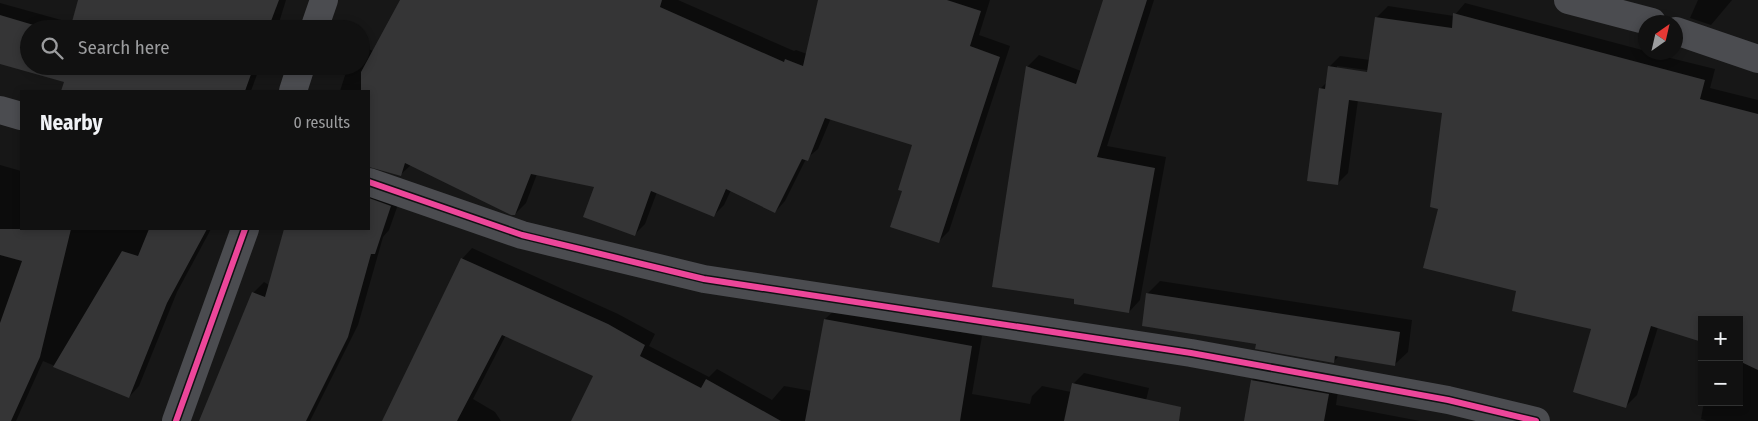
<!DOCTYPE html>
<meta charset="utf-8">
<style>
body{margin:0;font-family:"Fira Sans Condensed",sans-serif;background:#1e1f1f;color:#f1f3f6}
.controls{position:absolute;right:15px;bottom:15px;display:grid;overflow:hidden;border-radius:0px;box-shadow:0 2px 8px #0003}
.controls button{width:45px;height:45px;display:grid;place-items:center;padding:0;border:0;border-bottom:1px solid #303131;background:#111;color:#f1f3f6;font:25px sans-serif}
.compass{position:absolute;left:1638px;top:15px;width:45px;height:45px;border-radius:50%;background:#111;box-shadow:0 2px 8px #0003;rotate:34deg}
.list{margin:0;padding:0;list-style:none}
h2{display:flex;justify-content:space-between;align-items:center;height:65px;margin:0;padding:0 20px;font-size:21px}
h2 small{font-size:16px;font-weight:400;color:#9c9d9f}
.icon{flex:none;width:28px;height:28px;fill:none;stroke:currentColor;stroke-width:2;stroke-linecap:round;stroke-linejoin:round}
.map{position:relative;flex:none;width:1758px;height:421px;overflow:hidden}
.search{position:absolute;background:#111;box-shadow:0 2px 8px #0003;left:20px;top:20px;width:350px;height:55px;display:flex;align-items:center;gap:12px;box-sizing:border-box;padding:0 18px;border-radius:28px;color:#9c9d9f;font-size:19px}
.panel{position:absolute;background:#111;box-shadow:0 2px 8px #0003;left:20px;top:90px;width:350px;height:140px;border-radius:0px}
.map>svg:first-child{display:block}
</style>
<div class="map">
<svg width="1758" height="421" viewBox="0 0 1758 421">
<rect width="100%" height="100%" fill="#171717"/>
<g fill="#0007" fill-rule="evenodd">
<polygon points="79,0 286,0 277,29 29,29 29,66 260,66 251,91 76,91 64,88 66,81 0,63 0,3 72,23"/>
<polygon points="401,0 678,0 794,51 796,50 807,54 819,0 990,0 979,35 1010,46 949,231 939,241 903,190 913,144 831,118 818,149 806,159 785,201 775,212 731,190 724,205 713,216 657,192 645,224 635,234 596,186 537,174 526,203 515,214 411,165 400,175 369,166 369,91 340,91 348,66 361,66 362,47 374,51"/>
<polygon points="1104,0 1154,0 1107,146 1166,157 1140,300 1129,312 1027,67 1039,55 1081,71"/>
<polygon points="1698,0 1732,0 1711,25 1690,18"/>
<path d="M1465 3 1646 51V52L1715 69 1710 88 1758 100V421H1707L1701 419 1704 402H1739V320H1702L1658 327 1637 395 1626 406 1593 328 1517 290 1440 207 1443 112 1358 100 1348 173 1337 184 1320 89 1327 82 1329 67 1340 56 1370 60 1377 17 1388 6 1454 16ZM1337 66 1374 71 1373 74 1337 69Z"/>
<polygon points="0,165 21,171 21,229 211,229 177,292 139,386 129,397 43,361 16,421 0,421"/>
<polygon points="369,183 401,196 389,230 383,237 358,325 310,421 201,421 253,293 264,282 269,285 285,230 369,229"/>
<polygon points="472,248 618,314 655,334 649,346 709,377 717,369 772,400 784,386 812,391 825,319 836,309 982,336 972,394 1030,404 1032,396 1042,386 1071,392 1073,384 1084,373 1149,388 1141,421 572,421 594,375 506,335 473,399 495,412 501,421 383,421 462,259"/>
<polygon points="1160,281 1412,320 1408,352 1395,364 1339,356 1333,362 1258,343 1147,294"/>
<polygon points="1263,369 1339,383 1336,405 1420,421 1245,421 1252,380"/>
</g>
<g fill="#353536">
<polygon points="78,0 279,0 268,29 70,29"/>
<polygon points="400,0 662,0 660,7 784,62 785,59 803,66 818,0 947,0 981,11 970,46 1000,57 939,243 890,227 902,191 898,190 912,145 825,118 808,161 802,159 775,213 726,189 714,217 651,191 635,236 583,217 594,187 531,174 515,215 511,215 405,163 401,176 369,167 369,91 361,91 361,72"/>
<polygon points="1103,0 1147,0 1097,157 1155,168 1129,313 1074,304 1074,299 992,287 1026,66 1076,84"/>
<polygon points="1453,13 1705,80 1700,99 1758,114 1758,370 1739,361 1739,320 1702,320 1702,342 1651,326 1626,408 1573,392 1591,329 1512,311 1516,291 1423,268 1438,209 1430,207 1442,113 1349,100 1338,185 1307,181 1319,88 1325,89 1328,66 1367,72 1375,17 1452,28"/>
<polygon points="0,15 47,29 29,29 29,66 254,66 245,91 61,91 64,82 0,64"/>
<polygon points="369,198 391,206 375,254 371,254 348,337 306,421 199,421 252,292 265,297 284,229 369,229"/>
<polygon points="0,229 71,229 40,357 11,421 0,421 0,323 22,261 0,255"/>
<polygon points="149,229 207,229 167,303 129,398 53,367 122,251 138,256"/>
<polygon points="461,258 608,324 645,345 640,356 701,388 706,379 781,421 571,421 593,376 502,335 457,421 382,421"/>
<polygon points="1146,293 1400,332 1395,366 1335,356 1334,363 1255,349 1256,344 1142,326"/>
<polygon points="824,319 972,346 960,421 805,421"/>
<polygon points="1251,380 1329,394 1324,421 1244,421"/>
<polygon points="1072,383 1181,407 1179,421 1064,421"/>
</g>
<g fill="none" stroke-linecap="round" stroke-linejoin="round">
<g stroke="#4b4c50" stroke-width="28">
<polyline points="1568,0 1652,22"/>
<polyline points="314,29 324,0"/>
<polyline points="1676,31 1758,59"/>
<polyline points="293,91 301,66"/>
<polyline points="0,110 21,116"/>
<polyline points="369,182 522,235 704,279 1191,353 1448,400 1536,421"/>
<polyline points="176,421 245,229"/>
</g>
<defs>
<g id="cycleway">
<polyline points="369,182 522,235 704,279 1191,353 1448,400 1536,421"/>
<polyline points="176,421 245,229"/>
</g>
</defs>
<use href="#cycleway" stroke="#111113" stroke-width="9"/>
<use href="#cycleway" stroke="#ed469a" stroke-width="6"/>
</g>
</svg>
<div class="controls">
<button>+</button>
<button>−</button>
</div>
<svg class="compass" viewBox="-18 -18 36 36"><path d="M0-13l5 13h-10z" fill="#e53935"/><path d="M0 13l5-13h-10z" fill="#9c9d9f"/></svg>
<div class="search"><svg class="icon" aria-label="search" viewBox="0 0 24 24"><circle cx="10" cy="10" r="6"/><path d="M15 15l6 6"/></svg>Search here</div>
<section class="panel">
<h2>Nearby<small>0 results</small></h2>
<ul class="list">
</ul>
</section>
</div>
